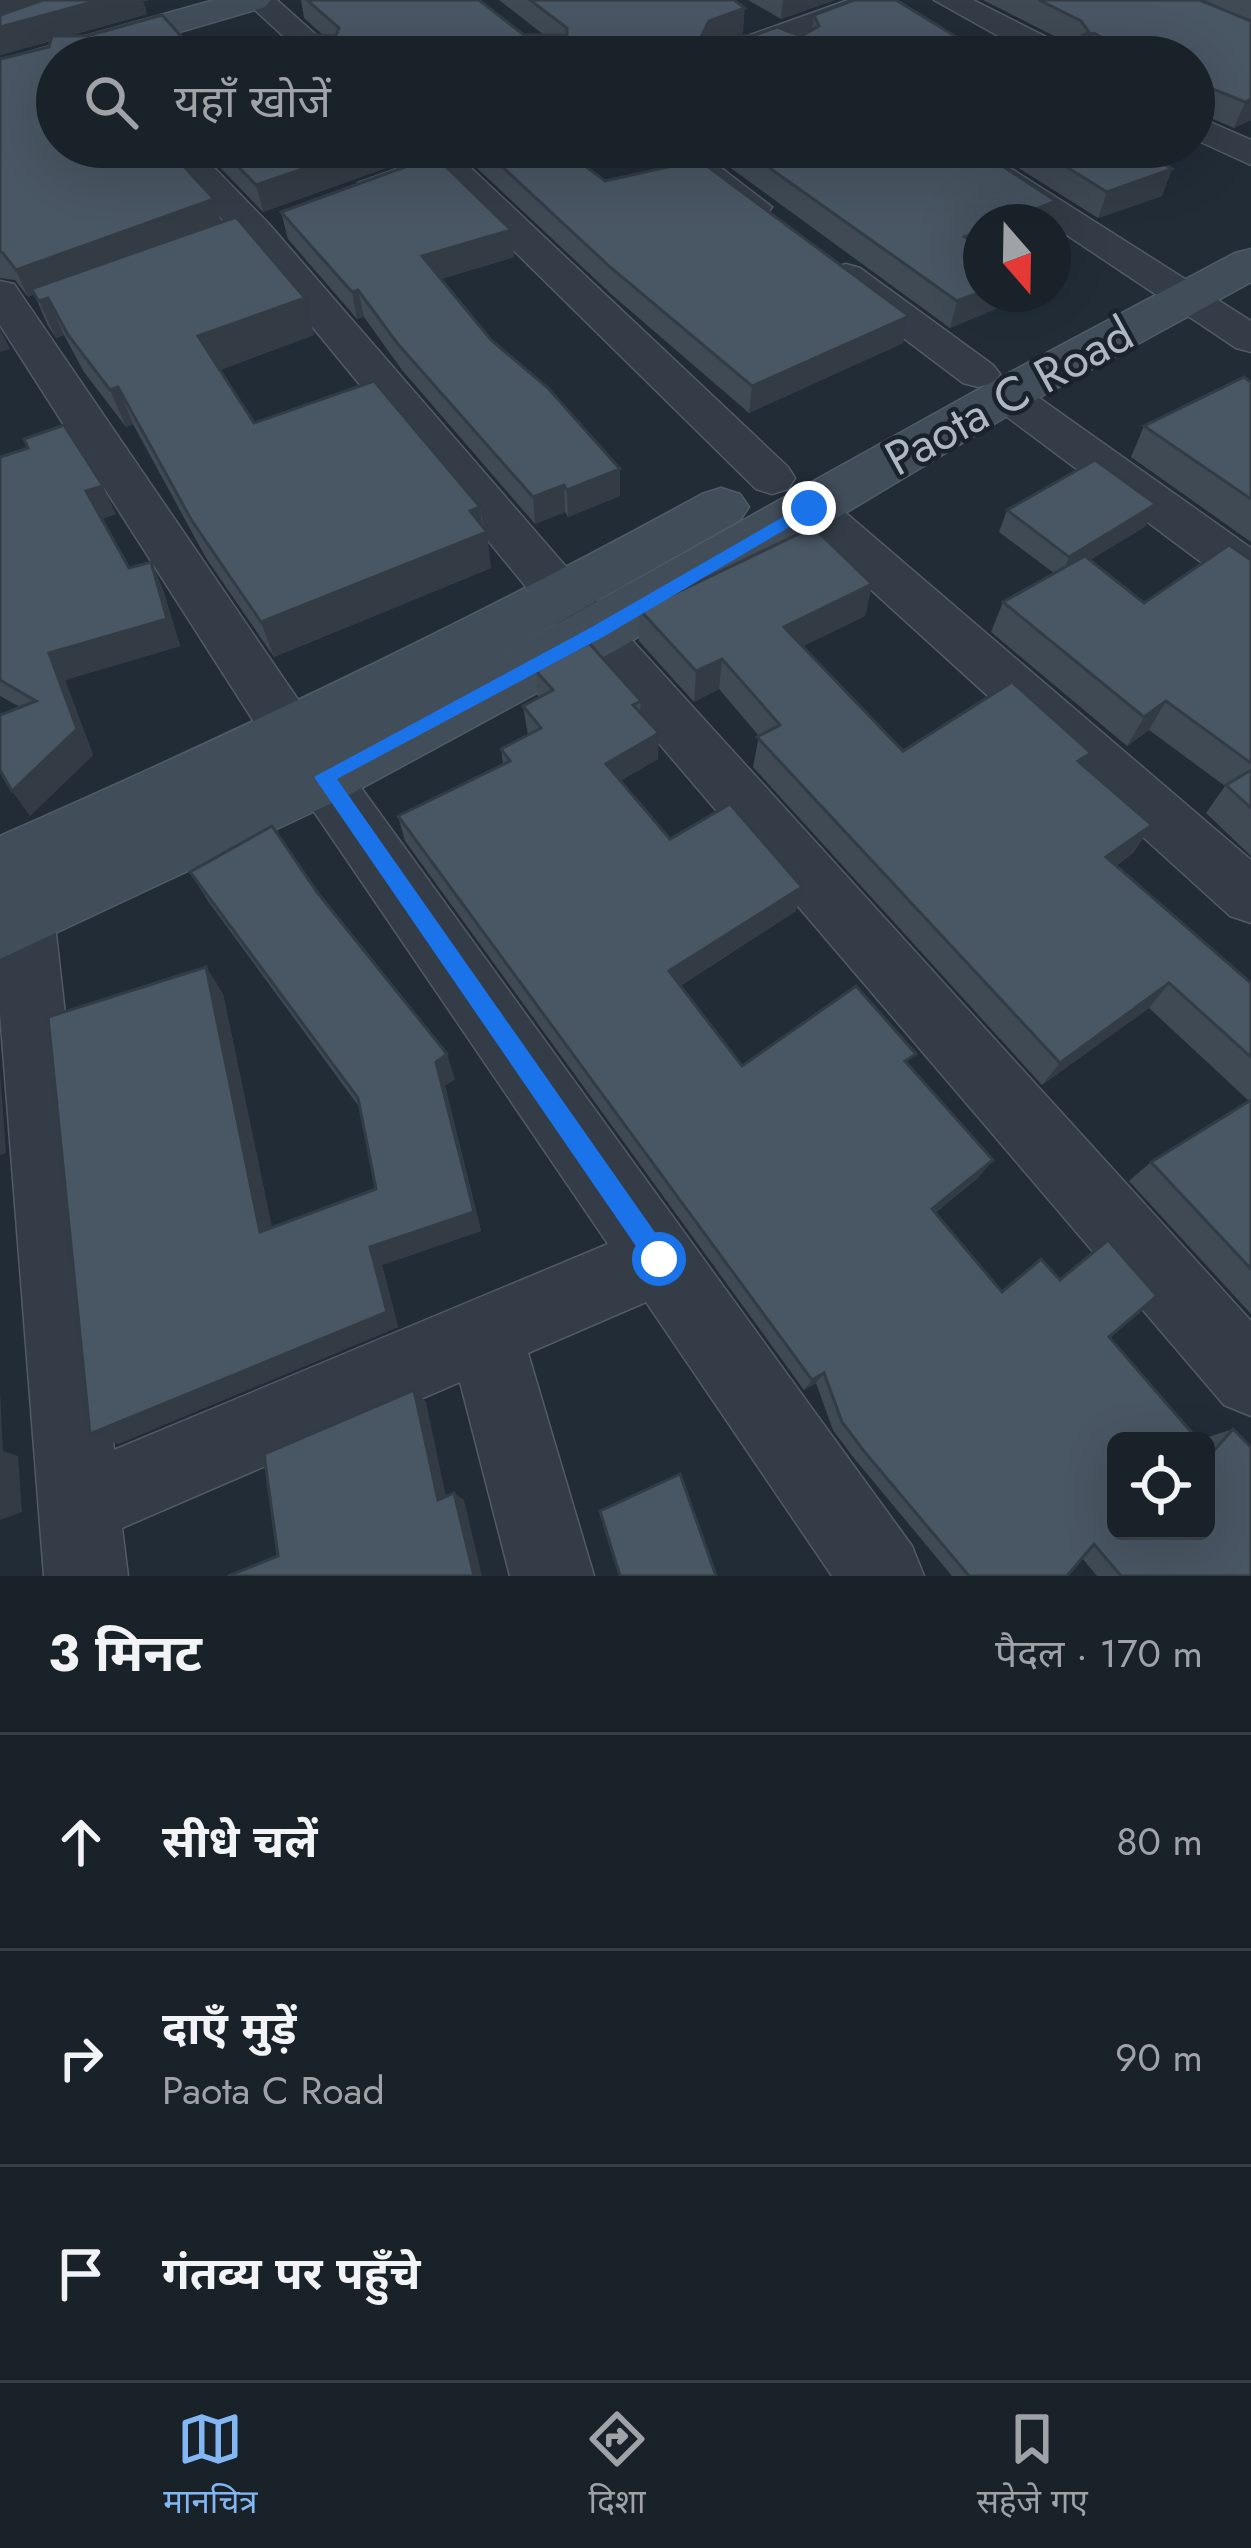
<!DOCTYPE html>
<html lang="hi">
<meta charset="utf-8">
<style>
body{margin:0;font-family:Jost,"Noto Sans Devanagari",sans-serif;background:#222931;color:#f1f3f6}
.controls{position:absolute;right:36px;bottom:36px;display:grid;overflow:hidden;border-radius:18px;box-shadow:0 12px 48px #0002}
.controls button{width:108px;height:108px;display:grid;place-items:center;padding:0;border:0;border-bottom:3px solid #373e46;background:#192129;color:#f1f3f6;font:60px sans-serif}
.compass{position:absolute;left:963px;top:204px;width:108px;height:108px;border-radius:50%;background:#192129;box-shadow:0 12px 48px #0002;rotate:160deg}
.stop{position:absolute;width:36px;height:36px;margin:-27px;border:9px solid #1a73e8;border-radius:50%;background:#fff}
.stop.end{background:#1a73e8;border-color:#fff;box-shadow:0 3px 12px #0008}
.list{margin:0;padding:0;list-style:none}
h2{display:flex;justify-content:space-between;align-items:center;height:156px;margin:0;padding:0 48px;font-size:51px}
h2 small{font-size:39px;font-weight:400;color:#9fa3a8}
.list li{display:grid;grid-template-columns:78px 1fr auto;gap:36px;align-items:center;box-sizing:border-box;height:216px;padding:0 48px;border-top:3px solid #373e46}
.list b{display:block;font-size:45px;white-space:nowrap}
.list p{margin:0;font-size:39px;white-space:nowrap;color:#9fa3a8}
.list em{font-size:39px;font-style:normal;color:#9fa3a8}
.icon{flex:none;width:66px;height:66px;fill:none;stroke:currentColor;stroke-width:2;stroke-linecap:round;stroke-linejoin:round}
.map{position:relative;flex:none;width:1251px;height:1576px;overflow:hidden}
.search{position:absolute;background:#192129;box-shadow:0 12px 48px #0002;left:36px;right:36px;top:36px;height:132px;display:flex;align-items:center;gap:30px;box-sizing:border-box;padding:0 42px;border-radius:66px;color:#9fa3a8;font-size:45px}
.sheet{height:804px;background:#192129}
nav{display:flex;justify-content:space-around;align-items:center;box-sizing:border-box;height:168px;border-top:3px solid #373e46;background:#192129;font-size:33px;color:#9fa3a8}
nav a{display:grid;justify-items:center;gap:6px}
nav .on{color:#83b7f4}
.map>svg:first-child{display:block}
</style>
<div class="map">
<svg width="1251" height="1576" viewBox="0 0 1251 1576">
<rect width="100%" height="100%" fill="#212c37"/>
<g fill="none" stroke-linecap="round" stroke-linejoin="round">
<defs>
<g id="street">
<polygon points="244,0 277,0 341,57 306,57"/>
<polygon points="848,0 892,0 888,6 750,57 704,57 709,50"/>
<polygon points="934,0 973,0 1072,50 1077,57 1036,57"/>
<polygon points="1194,115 1251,140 1251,165 1194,139"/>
<polygon points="156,147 194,147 269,224 581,584 1251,1321 1251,1416 1224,1405 545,610 241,240"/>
<polygon points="411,147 509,147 504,155 470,167 788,467 795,478 788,489 772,494 756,489 440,178 384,199 358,199 353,191 358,183 422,160"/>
<polygon points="653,147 694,147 772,207 766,215 740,215"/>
<polygon points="935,147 977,147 1251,321 1251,352 1236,348"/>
<polygon points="846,264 860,268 993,365 1000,374 993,383 978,387 963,383 832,284 826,276 832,268"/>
<polygon points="0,281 14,284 312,720 912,1546 924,1576 832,1576 646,1302 528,1353 594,1576 510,1576 460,1382 122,1528 128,1576 44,1576 0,1013 0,849 25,855 54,916 114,1450 608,1244 272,750 0,325"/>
<polygon points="1006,381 1021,385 1251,548 1251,591 1233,586 991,405 984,395 991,385"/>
<polygon points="809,491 826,496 1251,860 1251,923 1230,916 792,518 785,507 792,496"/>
</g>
<g id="secondary">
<polygon points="214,0 271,0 265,7 94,57 57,57 57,68 0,83 0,60"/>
<path d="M1251 249V282L1024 406 618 649 347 796 0 959V836C239 731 473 620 702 494L721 488 740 494 749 507 740 520 483 665 988 384 1235 253Z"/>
</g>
</defs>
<use href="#street" stroke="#525b65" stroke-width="3"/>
<use href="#secondary" stroke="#525b65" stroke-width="3"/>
<use href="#street" fill="#343d47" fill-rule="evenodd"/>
<use href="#secondary" fill="#424d5a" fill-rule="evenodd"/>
</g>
<g fill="#3f4a55">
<polygon points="100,0 149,0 143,1 147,14 69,36 57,57 214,199 221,222 314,335 220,370 254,423 480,507 491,568 274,657 206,558 133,424 126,427 84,372 64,335 56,338 48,326 34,294 28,297 15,280 0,278 0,59 49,47 51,41 0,55 0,27"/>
<polygon points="301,0 479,0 524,35 544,35 499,0 734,0 743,33 735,36 801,36 812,30 814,15 854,0 899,0 898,2 989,57 218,57 323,35 304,18"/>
<polygon points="748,0 835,0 781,19"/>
<polygon points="983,0 1200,0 1232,13 1204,0 1251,0 1251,120 1234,128 1194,111 1194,57 1075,57 1077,50 1074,46"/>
<polygon points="200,147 413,147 414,158 263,212"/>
<polygon points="476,147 560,147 605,181 909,316 903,343 749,413 611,294 478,169"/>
<polygon points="702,147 973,147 1056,201 1050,222 981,222 981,294 1015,294 1012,302 950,328"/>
<polygon points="985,147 1136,147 1162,196 1098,218"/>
<polygon points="281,212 514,257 441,279 620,496 568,517 565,512 535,524 402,370 364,317 357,319 288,239"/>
<polygon points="1251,382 1251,542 1131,457 1144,426"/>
<polygon points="0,457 116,514 101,519 129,568 151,562 163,590 180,646 65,680 93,755 30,816 20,707 0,696"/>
<polygon points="1007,510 1146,526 1090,560 1144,603 1251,560 1251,856 1206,813 1225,786 1149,730 1127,746 991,632 1003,602 1054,573 999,532"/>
<polygon points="872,584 865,616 803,646 903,751 1084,766 1152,825 1133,853 1116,866 1251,983 1251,1314 1129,1181 1151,1162 1249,1101 1149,1008 1042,1085 753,767 759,736 719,689 694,702 639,641 640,610"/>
<polygon points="536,671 641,701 640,713 658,759 620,781 670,839 796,911 680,986 742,1066 909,1066 979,1177 935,1213 1002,1292 1109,1337 1206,1531 1206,1441 1204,1441 1208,1437 1233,1429 1251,1576 1097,1576 1082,1558 1067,1576 952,1576 853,1457 833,1430 816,1383 804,1390 405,841 398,816 503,764 501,749 528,735 523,706 538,698"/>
<polygon points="190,872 317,892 455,1079 445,1086 481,1231 382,1265 398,1327 118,1444 206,967 223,994 272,1228 376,1189 360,1108 208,901"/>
</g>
<g fill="#333c45">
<polygon points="0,0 43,0 0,17"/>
<polygon points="100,0 149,0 143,1 147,14 0,55 0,27"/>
<polygon points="783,0 835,0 781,19"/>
<polygon points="745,8 743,33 707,46 702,35 709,21"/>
<polygon points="1094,33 1087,57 1075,57 1081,36"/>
<polygon points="1251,99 1251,120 1234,128 1245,102"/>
<polygon points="367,147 413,147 414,158 263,212 256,185"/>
<polygon points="1172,169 1162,196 1098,218 1107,192"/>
<polygon points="214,199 222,226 31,289 34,294 28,297 16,270"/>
<polygon points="1056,201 1050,222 1004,222"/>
<polygon points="511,230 514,257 426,283 422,256"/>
<polygon points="981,231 981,255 965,237"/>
<polygon points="358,290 364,317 357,319 352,292"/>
<polygon points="981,292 981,294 1015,294 1012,302 950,328 957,301"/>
<polygon points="48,298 64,335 56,338 39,301"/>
<polygon points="305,298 314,335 211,373 198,336"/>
<polygon points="909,316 903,343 749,413 752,386"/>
<polygon points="0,329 10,349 0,352"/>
<polygon points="118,387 133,424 126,427 110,390"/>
<polygon points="620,469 620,496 568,517 567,490"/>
<polygon points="564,485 565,512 535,524 533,497"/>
<polygon points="103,486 116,514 100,519 86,491"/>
<polygon points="1156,504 1146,526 1060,578 1069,557"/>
<polygon points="480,507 483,534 487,532 491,568 274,657 261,622"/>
<polygon points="151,562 163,590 180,646 65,680 93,755 30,816 12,791 49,653"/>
<polygon points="872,584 865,616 779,658 784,627"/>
<polygon points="722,659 719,689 694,702 696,671"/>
<polygon points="1166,701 1149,730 1127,746 1144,717"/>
<polygon points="659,733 658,759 606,789 606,764"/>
<polygon points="1152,825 1133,853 1089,885 1106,857"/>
<polygon points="802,887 796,911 668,993 669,971"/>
<polygon points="206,967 223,994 277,1251 260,1232"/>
<polygon points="1169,983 1149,1008 1042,1085 1060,1063"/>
<polygon points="447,1054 455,1079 445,1086 481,1231 382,1265 398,1327 118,1444 90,1434 370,1247 436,1062"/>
<polygon points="0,1071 6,1153 0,1155"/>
<polygon points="993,1160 979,1177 920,1225 932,1209"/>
<polygon points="824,1373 816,1383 804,1390 812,1380"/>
<polygon points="0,1390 3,1451 18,1456 22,1512 0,1520"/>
<polygon points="414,1390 426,1402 448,1506 438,1500"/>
<polygon points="454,1493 464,1500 482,1576 474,1576"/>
</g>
<g fill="#495663" stroke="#333c45" stroke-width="3">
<polygon points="43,0 100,0 0,27 0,15"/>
<polygon points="307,0 479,0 524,35 567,35 567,28 530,0 734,0 745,8 709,21 702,35 752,36 777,27 801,36 819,26 814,15 854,0 896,0 989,57 218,57 297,34 336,36 339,28"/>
<polygon points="1039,0 1200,0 1251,21 1251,99 1245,102 1203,85 1199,94 1194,91 1194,57 1135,57 1094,33 1081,36 1089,32 1081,21"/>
<polygon points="162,15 198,55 202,57 57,57 57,147 166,147 214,199 16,270 3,253 0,252 0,59 49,47 52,36 87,36"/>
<polygon points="219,147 367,147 256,185"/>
<polygon points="481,147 560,147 605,181 699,160 909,316 752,386 610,267"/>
<polygon points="740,147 973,147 1056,201 1004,222 981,222 981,231 965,237 981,248 981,292 957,301"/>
<polygon points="1034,147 1136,147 1172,169 1107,192"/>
<polygon points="435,156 511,230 422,256 491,340 548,388 620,469 567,490 564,485 533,497 397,343 358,290 352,292 281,212"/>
<polygon points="236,217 305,298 198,336 254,423 374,381 480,507 470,511 487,532 261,622 192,521 118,387 110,390 68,335 48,298 39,301 31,289"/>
<polygon points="1244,377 1251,382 1251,499 1144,426"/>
<polygon points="64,425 103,486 86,491 129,568 151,562 167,619 49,653 77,729 12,791 0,770 0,715 36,701 0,680 0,457 28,448 24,439"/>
<polygon points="1095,460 1156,504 1069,557 1007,510"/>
<polygon points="813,527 872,584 784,627 903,751 1012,682 1091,753 1078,761 1152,825 1106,857 1251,983 1251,1057 1169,983 1060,1063 757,737 780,725 722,659 696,671 640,610"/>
<polygon points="1229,545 1251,560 1251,763 1166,701 1144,717 1003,602 1085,556 1144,603"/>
<polygon points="589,643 641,701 633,705 659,733 606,764 670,839 730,804 802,887 669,971 742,1066 856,986 916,1054 905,1061 993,1160 932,1209 1002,1292 1041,1259 1060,1280 1108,1240 1157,1296 1109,1337 1199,1441 1116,1441 1116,1531 1206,1531 1206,1449 1211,1454 1233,1429 1251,1447 1251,1576 1121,1576 1094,1544 1067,1576 969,1576 863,1450 842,1422 824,1373 812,1380 398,816 510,761 501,749 541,728 523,706 553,690 536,671"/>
<polygon points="1251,770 1251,808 1226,785"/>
<polygon points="272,826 317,892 447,1054 436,1062 474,1212 370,1247 387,1312 90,1434 48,1017 206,967 260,1232 376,1189 358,1098 190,872"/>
<polygon points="1251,1100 1251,1269 1151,1162"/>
<polygon points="414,1390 438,1500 454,1493 474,1576 228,1576 278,1556 264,1454"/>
<polygon points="680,1474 716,1576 620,1576 600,1511"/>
</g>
<polygon fill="#1a73e8" points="809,502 817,508 815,512 603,637 337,779 668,1251 672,1259 668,1268 659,1272 651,1268 314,777 590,628"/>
<g text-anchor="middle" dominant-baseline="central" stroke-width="9" stroke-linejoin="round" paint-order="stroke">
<g font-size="48" fill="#aeb8c4" stroke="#1a222c">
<text transform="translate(1009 396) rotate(-29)">Paota C Road</text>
</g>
</g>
</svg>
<div class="controls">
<button><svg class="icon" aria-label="locate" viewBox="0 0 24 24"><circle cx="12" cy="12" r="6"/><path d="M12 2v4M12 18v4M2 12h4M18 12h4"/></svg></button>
</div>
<svg class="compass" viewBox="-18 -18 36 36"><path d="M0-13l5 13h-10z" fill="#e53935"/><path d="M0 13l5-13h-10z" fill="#9fa3a8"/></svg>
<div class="stop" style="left:659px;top:1259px"></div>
<div class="stop end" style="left:809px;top:508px"></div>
<div class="search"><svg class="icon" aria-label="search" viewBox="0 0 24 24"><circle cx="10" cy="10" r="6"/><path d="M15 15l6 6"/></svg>यहाँ खोजें</div>
</div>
<section class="sheet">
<h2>3 मिनट<small>पैदल · 170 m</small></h2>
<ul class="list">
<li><svg class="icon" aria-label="ahead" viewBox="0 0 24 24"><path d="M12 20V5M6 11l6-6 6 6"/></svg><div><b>सीधे चलें</b></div><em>80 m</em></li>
<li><svg class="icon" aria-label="right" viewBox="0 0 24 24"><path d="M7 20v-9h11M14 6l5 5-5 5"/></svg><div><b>दाएँ मुड़ें</b><p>Paota C Road</p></div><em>90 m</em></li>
<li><svg class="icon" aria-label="arrive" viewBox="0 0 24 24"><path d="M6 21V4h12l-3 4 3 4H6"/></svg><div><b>गंतव्य पर पहुँचे</b></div></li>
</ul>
</section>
<nav>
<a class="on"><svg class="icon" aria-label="map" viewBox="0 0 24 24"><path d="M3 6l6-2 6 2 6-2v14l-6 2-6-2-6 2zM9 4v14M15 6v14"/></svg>मानचित्र</a>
<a><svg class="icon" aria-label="directions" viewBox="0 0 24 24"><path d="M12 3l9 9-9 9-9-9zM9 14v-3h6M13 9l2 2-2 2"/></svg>दिशा</a>
<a><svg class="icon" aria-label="saved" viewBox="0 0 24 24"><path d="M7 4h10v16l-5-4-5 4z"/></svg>सहेजे गए</a>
</nav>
